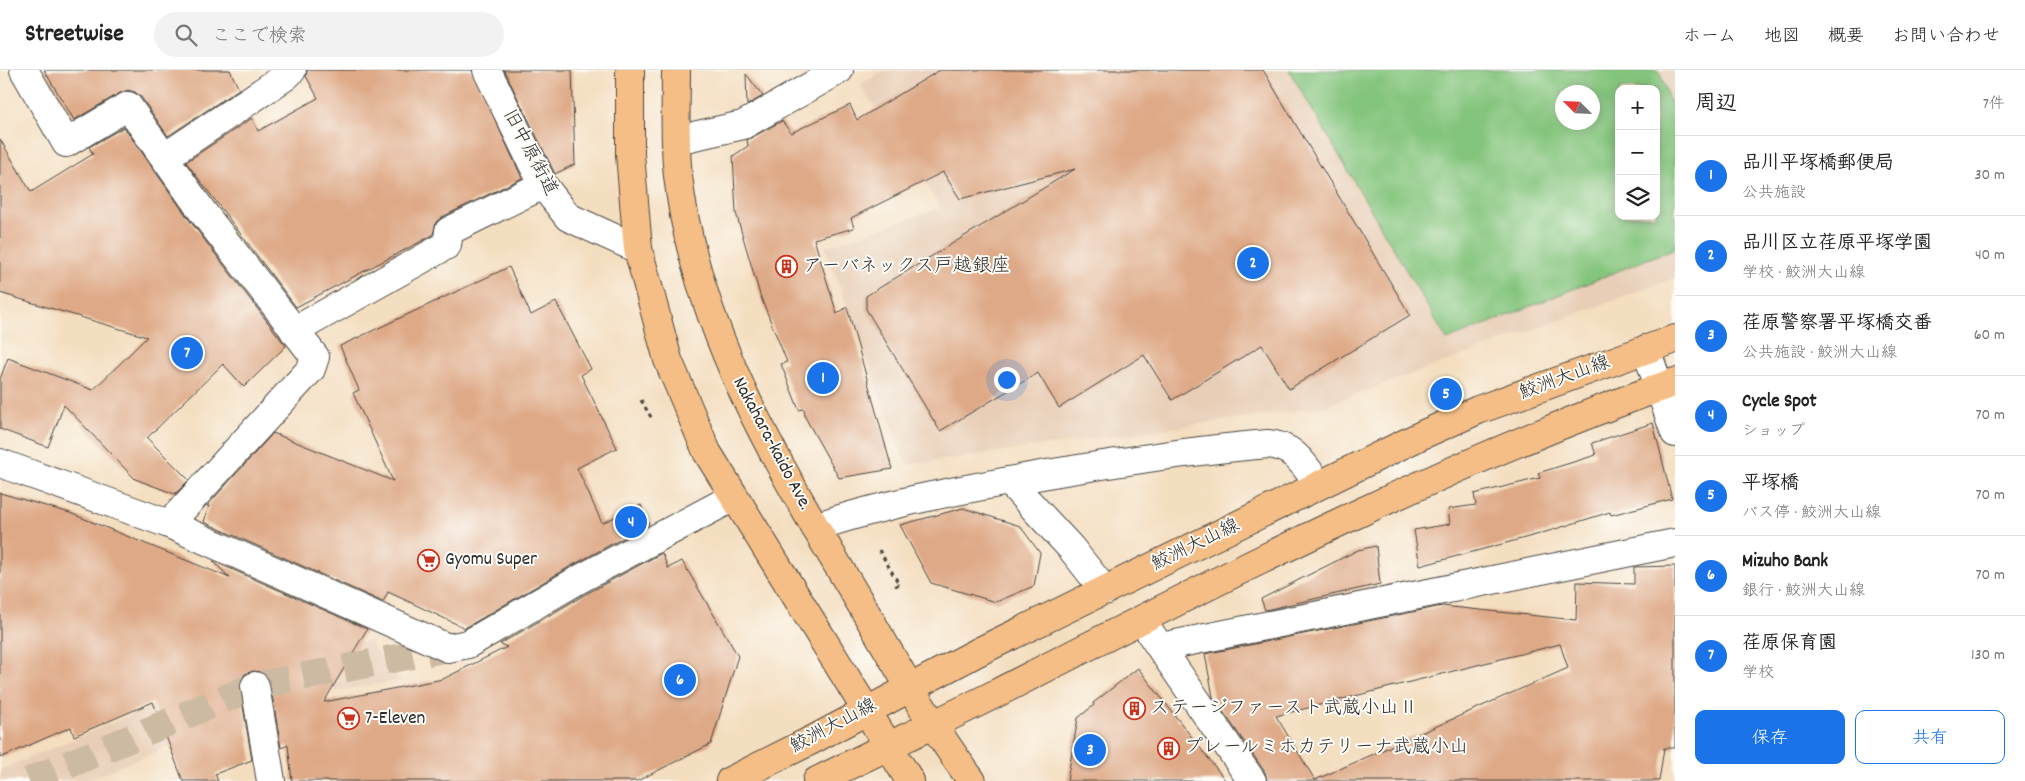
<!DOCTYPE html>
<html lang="ja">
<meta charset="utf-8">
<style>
body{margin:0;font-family:Dekko,"Klee One",sans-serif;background:#f2f2f2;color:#222}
.controls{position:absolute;right:15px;top:15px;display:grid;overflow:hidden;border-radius:10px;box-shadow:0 2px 12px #0003}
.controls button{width:45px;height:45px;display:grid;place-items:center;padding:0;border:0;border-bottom:1px solid #e0e0e0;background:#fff;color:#222;font:25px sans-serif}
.compass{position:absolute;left:1555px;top:15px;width:45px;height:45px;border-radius:50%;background:#fff;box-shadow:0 2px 12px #0003;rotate:294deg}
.you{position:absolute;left:1006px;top:309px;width:18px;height:18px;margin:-12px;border:4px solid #fff;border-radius:50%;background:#1a73e8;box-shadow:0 0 0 8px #1a73e833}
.badge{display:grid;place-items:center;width:32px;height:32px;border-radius:50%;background:#1a73e8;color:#fff;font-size:16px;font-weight:700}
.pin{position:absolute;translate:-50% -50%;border:2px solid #fff;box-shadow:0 1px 5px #0006}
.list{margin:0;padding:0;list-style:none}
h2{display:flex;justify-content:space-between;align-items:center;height:65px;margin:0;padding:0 20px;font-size:21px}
h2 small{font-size:16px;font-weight:400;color:#767676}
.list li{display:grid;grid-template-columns:32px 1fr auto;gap:15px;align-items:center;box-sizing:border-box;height:80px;padding:0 20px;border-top:1px solid #e0e0e0}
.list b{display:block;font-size:19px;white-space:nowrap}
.list p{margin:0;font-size:16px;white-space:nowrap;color:#767676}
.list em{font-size:16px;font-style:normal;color:#767676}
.actions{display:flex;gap:10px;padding:15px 20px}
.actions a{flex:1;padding:11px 0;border:1px solid #1a73e8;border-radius:10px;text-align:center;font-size:18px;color:#1a73e8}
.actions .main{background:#1a73e8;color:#fff}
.icon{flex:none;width:28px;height:28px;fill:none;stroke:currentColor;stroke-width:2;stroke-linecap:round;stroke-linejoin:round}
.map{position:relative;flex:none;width:1675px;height:711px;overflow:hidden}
header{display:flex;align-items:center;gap:30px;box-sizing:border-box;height:70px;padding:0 25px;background:#fff;border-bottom:1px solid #e0e0e0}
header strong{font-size:24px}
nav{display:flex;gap:28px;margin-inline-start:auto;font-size:18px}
.search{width:350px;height:45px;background:#f2f2f2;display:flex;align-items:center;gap:12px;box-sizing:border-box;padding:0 18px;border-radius:28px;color:#767676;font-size:19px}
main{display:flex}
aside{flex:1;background:#fff}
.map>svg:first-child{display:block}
</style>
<header>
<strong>Streetwise</strong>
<div class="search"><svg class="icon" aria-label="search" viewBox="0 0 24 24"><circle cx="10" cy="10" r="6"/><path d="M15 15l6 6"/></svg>ここで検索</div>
<nav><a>ホーム</a><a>地図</a><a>概要</a><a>お問い合わせ</a></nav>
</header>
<main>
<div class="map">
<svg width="1675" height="711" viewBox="0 0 1675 711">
<rect width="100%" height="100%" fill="#fdfcf7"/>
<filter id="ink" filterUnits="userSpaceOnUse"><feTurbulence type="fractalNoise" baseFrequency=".02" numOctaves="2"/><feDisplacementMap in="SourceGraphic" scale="10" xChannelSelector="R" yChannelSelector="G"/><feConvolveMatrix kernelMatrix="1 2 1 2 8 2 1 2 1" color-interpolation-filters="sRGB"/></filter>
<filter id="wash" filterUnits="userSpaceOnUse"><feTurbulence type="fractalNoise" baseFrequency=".0096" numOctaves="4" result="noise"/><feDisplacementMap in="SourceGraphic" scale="20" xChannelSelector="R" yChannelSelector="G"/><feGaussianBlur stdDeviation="1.12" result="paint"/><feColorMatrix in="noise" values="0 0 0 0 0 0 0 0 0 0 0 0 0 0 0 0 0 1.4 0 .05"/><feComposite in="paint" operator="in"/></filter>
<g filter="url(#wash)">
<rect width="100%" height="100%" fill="#f4dec0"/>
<g fill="#e8ceb6" fill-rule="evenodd">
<path d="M885 0H1675V208L1322 337 906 395 825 177 941 138 860 15ZM1619 19H1656V146H1619ZM1562 22H1592V52H1562Z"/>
<polygon points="369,571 401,611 278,629 278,653 240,658 238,647 85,711 0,711 0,700 273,585"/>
</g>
<path fill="#84c57d" stroke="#587854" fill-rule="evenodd" d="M1289 0H1659L1675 48V178L1447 270ZM1619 19H1656V146H1619ZM1562 22H1592V52H1562Z"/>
<g id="blocks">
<g fill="#dea986" fill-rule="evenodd">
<polygon points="44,0 230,0 239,19 168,66 141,27 135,22 128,20 120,23 74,50"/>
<polygon points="307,0 472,0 522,108 442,147 436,152 433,165 296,237 186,92 252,48 258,61 318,28 306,6"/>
<polygon points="504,0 572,0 575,94 555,104"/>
<polygon points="940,0 1263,0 1410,245 1289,319 1262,275 1172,330 1144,285 1059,338 1038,303 940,361 866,239 866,226 1075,99 960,129 943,102 851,148 854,158 814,169 837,244 847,237 892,399 839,408 805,347 804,339 799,340 781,294 787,292 760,225 736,143 733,86 748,76 747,70 782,51 791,63 850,35 857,50"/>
<polygon points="746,4 763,26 747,35"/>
<polygon points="124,57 190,151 286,276 244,317 223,294 147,368 189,410 175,424 135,409 64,335 48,377 0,359 0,309 8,288 93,320 147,267 0,223 0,69 31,122 93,84 89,77"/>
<polygon points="509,197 531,245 556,232 591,299 581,305 617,378 577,398 602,453 641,435 649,454 571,496 465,558 388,522 383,532 204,452 209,436 207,436 273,363 393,411 353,323 359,320 340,276"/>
<polygon points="1653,353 1672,429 1611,445 1610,442 1536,465 1420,496 1414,460 1450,454 1448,439 1476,435 1474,424 1540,408 1538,403 1596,385 1592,373"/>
<polygon points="0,423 70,443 230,508 213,491 367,559 324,632 443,609 507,577 500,574 586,524 662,483 668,498 682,491 738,586 711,674 637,711 292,711 288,675 281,678 270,613 267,606 261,602 253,601 245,604 241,610 240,618 252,690 215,704 218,711 183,711 153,632 74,666 71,657 0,688"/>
<polygon points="963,438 1020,456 1040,483 1034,516 996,532 931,513 900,455"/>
<polygon points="1376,476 1380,514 1265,540 1261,529 1358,480"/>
<path d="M1675 496V678H1664L1659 711H1267L1265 702 1213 627 1205 584 1442 536 1576 550 1577 512 1634 514V497ZM1560 574 1568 598 1315 710 1276 646Z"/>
<polygon points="1138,598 1226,711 1067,711 1078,648 1094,635 1093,633"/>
</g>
</g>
</g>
<g filter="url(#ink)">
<use href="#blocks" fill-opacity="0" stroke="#494641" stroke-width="1"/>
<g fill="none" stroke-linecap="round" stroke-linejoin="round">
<polyline stroke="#ccbaa2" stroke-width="28" stroke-dasharray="28 14" stroke-linecap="butt" points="29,711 255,616 448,578"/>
<defs>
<g id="minor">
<polyline points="24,0 66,73 128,36 202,141 315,287 311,299 169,454"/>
<polyline points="487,0 543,115 568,147 638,179"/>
<polyline points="676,70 743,55 839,0"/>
<polyline points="165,87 286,6 292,0"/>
<polyline points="294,261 447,175 449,161 543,115"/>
<polyline points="1646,279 1675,363"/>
<polyline points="0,393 169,454 448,578 468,574 578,510 734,427"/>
<polyline points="1009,411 1071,478 1105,521"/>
<path d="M815 457C890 432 969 418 1047 404 1120 392 1194 380 1268 374 1294 376 1304 395 1319 415"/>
<polyline points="1151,564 1252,711"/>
<polyline points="1161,577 1675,473"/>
<polyline points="255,616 271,711"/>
</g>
<g id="major">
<polyline points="630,0 630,84 638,179 668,290 707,382 910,711"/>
<path d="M676 0C676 35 674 71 678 106 696 260 777 394 855 524 892 587 928 652 972 711"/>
<polyline points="730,711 812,670 978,582 1424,364 1478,340 1675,269"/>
<path d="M817 711C877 681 938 653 997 623 1218 510 1440 395 1675 312"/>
</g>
</defs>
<use href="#minor" stroke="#494641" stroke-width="30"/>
<use href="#major" stroke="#494641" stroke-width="30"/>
<g stroke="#494641" stroke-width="3" stroke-dasharray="4 4" stroke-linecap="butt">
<polyline points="641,330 652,349"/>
<polyline points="879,480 899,514 892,518"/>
</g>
<use href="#minor" stroke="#fff" stroke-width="28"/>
<use href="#major" stroke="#f5be86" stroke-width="28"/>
</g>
</g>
<defs>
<symbol id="building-ring" viewBox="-11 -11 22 22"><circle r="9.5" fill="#fdfcf7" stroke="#c8321e" stroke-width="1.5"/><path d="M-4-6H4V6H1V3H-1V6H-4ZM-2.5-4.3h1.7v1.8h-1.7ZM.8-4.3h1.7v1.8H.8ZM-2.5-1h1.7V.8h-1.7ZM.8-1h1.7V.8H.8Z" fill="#c8321e"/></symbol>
<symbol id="supermarket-ring" viewBox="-11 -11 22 22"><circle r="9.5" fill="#fdfcf7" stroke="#c8321e" stroke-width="1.5"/><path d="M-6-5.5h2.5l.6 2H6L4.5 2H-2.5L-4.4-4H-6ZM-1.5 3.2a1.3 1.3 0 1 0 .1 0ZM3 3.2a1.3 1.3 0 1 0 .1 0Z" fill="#c8321e"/></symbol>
</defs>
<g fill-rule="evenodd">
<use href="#building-ring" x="774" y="184" width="25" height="25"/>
<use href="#supermarket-ring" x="416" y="478" width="25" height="25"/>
<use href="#building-ring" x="1122" y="626" width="25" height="25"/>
<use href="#supermarket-ring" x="336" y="636" width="25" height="25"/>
<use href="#building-ring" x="1156" y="666" width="25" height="25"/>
</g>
<g text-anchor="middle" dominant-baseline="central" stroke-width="4" stroke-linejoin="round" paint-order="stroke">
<g font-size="19" fill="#2b2b2b" stroke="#fdfcf7">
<text transform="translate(529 83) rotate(62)">旧中原街道</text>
<text transform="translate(1565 309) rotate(-20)">鮫洲大山線</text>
<text transform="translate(771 374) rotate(62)">Nakahara-kaido Ave.</text>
<text transform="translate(1196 476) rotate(-26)">鮫洲大山線</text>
<text transform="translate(834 657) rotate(-28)">鮫洲大山線</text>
</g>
<g font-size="19" fill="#2b2b2b" stroke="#fdfcf7" text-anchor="start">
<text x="803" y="197">アーバネックス戸越銀座</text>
<text x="445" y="490">Gyomu Super</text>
<text x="1150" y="639">ステージファースト武蔵小山Ⅱ</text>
<text x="365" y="649">7-Eleven</text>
<text x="1184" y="678">プレールミホカテリーナ武蔵小山</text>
</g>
</g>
</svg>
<div class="controls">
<button>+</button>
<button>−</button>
<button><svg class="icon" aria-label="layers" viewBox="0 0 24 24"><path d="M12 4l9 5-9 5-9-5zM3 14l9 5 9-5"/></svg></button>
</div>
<svg class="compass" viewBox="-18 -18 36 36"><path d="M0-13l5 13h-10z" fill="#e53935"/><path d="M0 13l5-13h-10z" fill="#767676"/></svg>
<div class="you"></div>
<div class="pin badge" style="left:823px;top:308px">1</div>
<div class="pin badge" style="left:1253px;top:193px">2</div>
<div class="pin badge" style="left:1090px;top:680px">3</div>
<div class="pin badge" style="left:631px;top:452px">4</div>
<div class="pin badge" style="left:1446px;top:324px">5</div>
<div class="pin badge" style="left:680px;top:610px">6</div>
<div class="pin badge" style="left:187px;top:283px">7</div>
</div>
<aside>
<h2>周辺<small>7件</small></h2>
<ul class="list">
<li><span class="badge">1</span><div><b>品川平塚橋郵便局</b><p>公共施設</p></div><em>30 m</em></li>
<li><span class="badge">2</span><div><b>品川区立荏原平塚学園</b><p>学校 · 鮫洲大山線</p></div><em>40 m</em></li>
<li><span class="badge">3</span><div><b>荏原警察署平塚橋交番</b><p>公共施設 · 鮫洲大山線</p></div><em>60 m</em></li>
<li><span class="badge">4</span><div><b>Cycle Spot</b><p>ショップ</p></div><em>70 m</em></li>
<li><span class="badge">5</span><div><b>平塚橋</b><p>バス停 · 鮫洲大山線</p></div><em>70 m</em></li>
<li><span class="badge">6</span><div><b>Mizuho Bank</b><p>銀行 · 鮫洲大山線</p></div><em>70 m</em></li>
<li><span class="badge">7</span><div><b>荏原保育園</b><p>学校</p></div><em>130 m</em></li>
</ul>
<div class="actions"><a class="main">保存</a><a>共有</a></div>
</aside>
</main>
